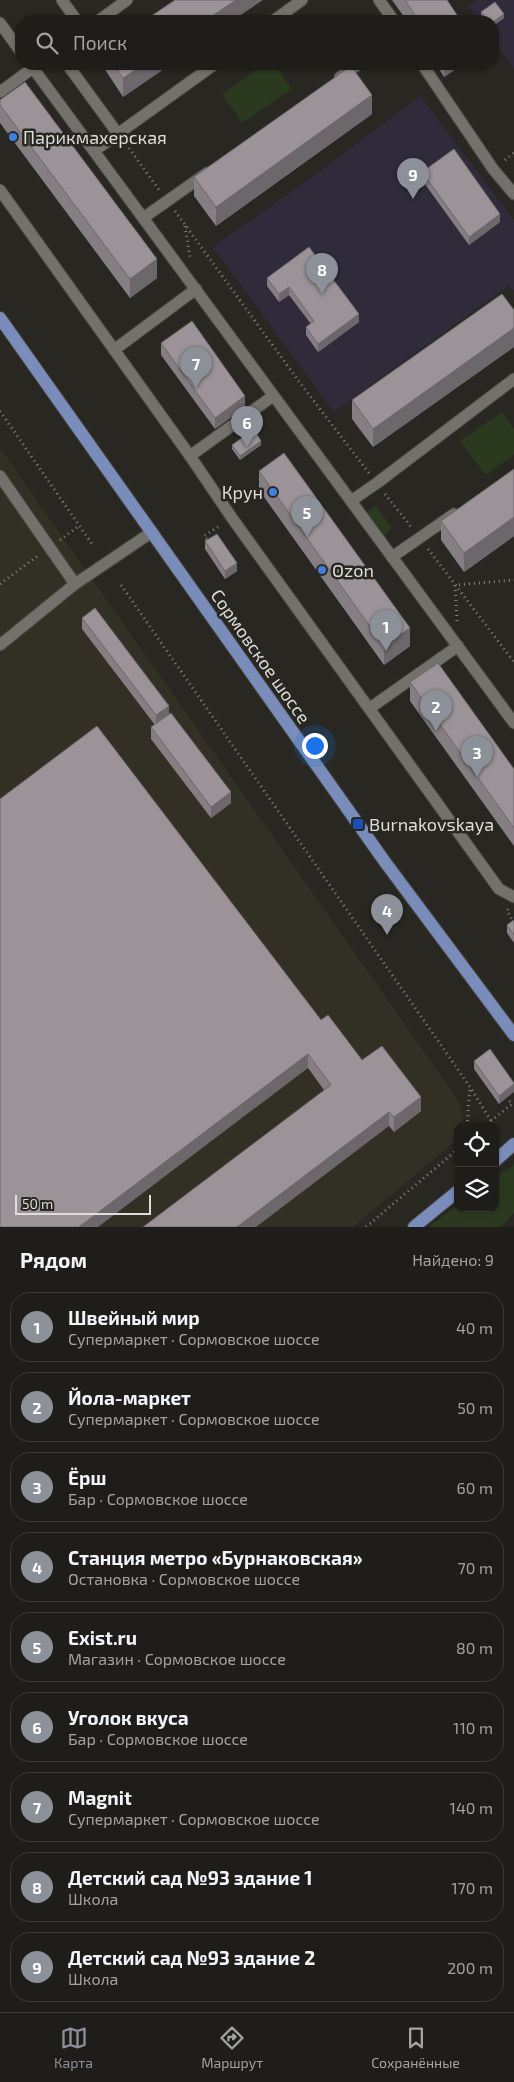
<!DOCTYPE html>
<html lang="ru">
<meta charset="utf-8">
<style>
body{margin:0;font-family:"Exo 2",sans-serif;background:#262622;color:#f1f3f6}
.controls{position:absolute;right:15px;bottom:15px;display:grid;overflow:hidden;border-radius:10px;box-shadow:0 1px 4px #0004}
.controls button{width:45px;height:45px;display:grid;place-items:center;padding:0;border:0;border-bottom:1px solid #3c3b38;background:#1e1d19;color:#f1f3f6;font:25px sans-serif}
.scale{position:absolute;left:15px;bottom:12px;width:136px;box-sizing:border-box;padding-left:5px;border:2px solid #deddda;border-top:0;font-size:14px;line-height:18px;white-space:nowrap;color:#deddda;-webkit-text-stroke:4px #282721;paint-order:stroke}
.you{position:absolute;left:314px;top:745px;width:18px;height:18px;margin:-12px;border:4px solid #fff;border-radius:50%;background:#1a73e8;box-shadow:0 0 0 8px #1a73e833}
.badge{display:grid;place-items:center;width:32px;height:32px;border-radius:50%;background:#8c9099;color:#fff;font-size:16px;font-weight:700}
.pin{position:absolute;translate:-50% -41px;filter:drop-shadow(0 1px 2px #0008)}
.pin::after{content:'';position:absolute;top:26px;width:18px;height:15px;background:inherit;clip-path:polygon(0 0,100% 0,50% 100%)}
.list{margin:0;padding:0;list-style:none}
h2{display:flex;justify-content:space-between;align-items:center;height:65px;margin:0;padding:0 20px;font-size:21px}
h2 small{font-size:16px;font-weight:400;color:#a1a2a2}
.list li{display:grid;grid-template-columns:32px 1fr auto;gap:15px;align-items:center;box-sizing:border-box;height:70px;margin:0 10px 10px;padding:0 10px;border:1px solid #3c3b38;border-radius:20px}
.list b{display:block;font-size:19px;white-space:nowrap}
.list p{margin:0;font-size:16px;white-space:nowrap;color:#a1a2a2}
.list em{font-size:16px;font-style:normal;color:#a1a2a2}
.icon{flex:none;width:28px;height:28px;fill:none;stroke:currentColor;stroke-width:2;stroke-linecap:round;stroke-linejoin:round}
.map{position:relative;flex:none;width:514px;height:1227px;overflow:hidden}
.search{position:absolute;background:#1e1d19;box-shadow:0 1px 4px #0004;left:15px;right:15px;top:15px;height:55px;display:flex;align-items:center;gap:12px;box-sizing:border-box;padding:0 18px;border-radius:20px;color:#a1a2a2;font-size:19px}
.sheet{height:785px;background:#1e1d19}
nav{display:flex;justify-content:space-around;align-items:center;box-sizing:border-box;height:70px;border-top:1px solid #3c3b38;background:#1e1d19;font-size:14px;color:#a1a2a2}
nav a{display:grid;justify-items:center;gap:2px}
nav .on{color:#8c9099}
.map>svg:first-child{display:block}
</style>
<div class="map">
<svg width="514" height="1227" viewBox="0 0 514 1227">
<rect width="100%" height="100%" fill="#282721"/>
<polygon fill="#323024" points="0,448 458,1100 462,1113 461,1126 458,1126 458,1134 454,1142 353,1227 0,1227"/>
<g fill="#302b3b">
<polygon points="477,0 514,0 514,68 493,39 493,21 480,21 468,6"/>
<polygon points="420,96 514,220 514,291 509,285 334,412 213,247 312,177"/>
</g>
<g fill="#2b3a1e">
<polygon points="265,64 274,64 292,89 242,123 222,94"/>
<polygon points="502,412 514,429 514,455 486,475 460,441"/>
<polygon points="376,506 392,528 380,538 363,515"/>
<polygon points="514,1165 514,1213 500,1227 428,1227 458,1205 458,1208 495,1208 495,1178"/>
</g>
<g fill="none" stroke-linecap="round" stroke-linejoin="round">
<defs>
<g id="lane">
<polyline points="62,0 77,21"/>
<polyline points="379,0 394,21"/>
<polyline points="98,21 127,0"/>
<polyline points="273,21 302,0"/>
<polyline points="0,23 21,52"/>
<polyline points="30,64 514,723"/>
<polyline points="67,64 118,134"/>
<polyline points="422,64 493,169 514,194"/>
<polyline points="340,77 359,64"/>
<polyline points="0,92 37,65"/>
<polyline points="94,151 215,64"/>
<polyline points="0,190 190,456 232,518 499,889 514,897"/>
<polyline points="143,218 207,173"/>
<polyline points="114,350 196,289"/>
<polyline points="190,456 273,396"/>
<polyline points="0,476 75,584 0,645"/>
<polyline points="351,501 377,483 514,379"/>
<polyline points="392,557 454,514"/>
<polyline points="75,584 152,532"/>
<polyline points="370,708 458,646"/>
</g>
<g id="primary">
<polyline points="0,318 385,862 514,1035"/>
<polyline points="495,1161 514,1144"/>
<polyline points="414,1227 458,1191"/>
</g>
</defs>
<use href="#lane" stroke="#464541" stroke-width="13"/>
<use href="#primary" stroke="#464541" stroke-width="14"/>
<g stroke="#858480" stroke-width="3" stroke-dasharray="1 4" stroke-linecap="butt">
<polyline points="126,144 159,190"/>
<polyline points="505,160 514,153"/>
<polyline points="175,211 300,383 369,473"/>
<polyline points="185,226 190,257"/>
<polyline points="0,411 92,544"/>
<polyline points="385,494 412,528"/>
<polyline points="60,540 79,526"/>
<polyline points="210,543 204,536 221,525"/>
<polyline points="428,549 514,662"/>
<polyline points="0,584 39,555"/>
<polyline points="121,585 470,1087 491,1121 486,1126"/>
<polyline points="457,621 455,585 514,580"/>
<polyline points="508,909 507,911 514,923"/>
<polyline points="491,1121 512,1104 507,1098"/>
<polyline points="467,1126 470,1088"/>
<polyline points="366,1227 458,1149"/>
</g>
<use href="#lane" stroke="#73716b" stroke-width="11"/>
<use href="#primary" stroke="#7a8cba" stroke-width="12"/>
</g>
<g fill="#857e82">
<polygon points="392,0 447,0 461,21 407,21"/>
<polygon points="481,12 504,18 493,26 493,21 485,21 481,16"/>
<polygon points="104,64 171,64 123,97 104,68"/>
<polygon points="436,64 463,64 444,77"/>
<polygon points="0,100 157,278 130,298 0,123"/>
<polygon points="372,114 216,226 194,196 194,177"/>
<polygon points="422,172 500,222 469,245 422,180"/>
<polygon points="309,247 359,322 318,352 306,335 306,327 311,324 289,295 279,302 267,286 267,278"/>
<polygon points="514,310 514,347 373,447 352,419 352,400"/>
<polygon points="161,343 245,407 215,429 161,355"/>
<polygon points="232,445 261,445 240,460 232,449"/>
<polygon points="514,469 514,536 464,572 441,540 441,521"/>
<polygon points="259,471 410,646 384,665 259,490"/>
<polygon points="205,541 237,571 225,579 205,549"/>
<polygon points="82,618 169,714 231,803 211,818 151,739 151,727 155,725 82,629"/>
<polygon points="410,682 514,769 514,846 410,701"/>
<polygon points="97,726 321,1020 362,1060 421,1111 394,1132 389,1126 324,1090 308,1068"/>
<polygon points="514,920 514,943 507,933 507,925"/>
<polygon points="474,1061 514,1083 499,1104 474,1069"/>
</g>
<g fill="#6c676a">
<polygon points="236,0 263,0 232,21 205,21"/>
<polygon points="504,14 504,18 493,26 493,22"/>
<polygon points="144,64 171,64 123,97 123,78"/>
<polygon points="444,64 463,64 444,77"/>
<polygon points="372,95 372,114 216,226 216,207"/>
<polygon points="500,214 500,222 469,245 469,237"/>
<polygon points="157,259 157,278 130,298 130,279"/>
<polygon points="289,287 289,295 279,302 279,294"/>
<polygon points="359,314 359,322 318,352 318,344"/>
<polygon points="514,328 514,347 373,447 373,429"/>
<polygon points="245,396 245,407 215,429 215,418"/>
<polygon points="261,441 261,445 240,460 240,456"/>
<polygon points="514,517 514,536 464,572 464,553"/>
<polygon points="237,563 237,571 225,579 225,571"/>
<polygon points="410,628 410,646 384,665 384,646"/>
<polygon points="169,706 169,717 156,727 156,715"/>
<polygon points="231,792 231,803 211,818 211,807"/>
<polygon points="308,1054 308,1068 98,1227 79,1227"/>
<polygon points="514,1084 514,1092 499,1104 499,1096"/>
<polygon points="421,1097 421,1111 394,1132 394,1117"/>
<polygon points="389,1112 389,1126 256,1227 237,1227"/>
</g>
<g fill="#9b9397" stroke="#6c676a">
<polygon points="175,0 236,0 205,21 144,21"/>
<polygon points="405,0 447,0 461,21 419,21"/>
<polygon points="495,2 504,14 493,22 488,21 481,12"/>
<polygon points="113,64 144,64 123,78"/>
<polygon points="351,66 372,95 216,207 194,177"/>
<polygon points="25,82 157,259 130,279 0,105 0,100"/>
<polygon points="454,149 500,214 469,237 422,172"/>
<polygon points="309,247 359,314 318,344 306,327 314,321 289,287 279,294 267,278"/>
<polygon points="502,294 514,310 514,328 373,429 352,400"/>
<polygon points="192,321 245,396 215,418 161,343"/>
<polygon points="254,429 261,441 240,456 232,445"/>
<polygon points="284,453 410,628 384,646 259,471"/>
<polygon points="514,469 514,517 464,553 441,521"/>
<polygon points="217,534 237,563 225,571 205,541"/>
<polygon points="95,608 169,706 156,715 82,618"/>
<polygon points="438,663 514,769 514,828 410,682"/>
<polygon points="171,713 231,792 211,807 151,727"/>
<polygon points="97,726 321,1020 328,1015 362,1060 382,1046 421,1097 394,1117 389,1112 237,1227 143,1227 331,1085 308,1054 79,1227 0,1227 0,799"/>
<polygon points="514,920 514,935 507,925"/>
<polygon points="490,1049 514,1083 514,1084 499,1096 474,1061"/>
</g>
<g fill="#3f7fe0" stroke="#282721" stroke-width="2">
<circle cx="13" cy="137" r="5"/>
<circle cx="273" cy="492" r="5"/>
<circle cx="322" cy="570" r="5"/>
</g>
<rect fill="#1a4fb4" stroke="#282721" stroke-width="2" x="352" y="818" width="12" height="12" rx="2.5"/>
<g text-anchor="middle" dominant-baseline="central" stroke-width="5" stroke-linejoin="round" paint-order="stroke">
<g font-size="18" fill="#deddda" stroke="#282721" text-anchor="start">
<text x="23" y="137">Парикмахерская</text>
<text x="263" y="492" text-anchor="end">Крун</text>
<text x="332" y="570">Ozon</text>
<text x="369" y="824">Burnakovskaya</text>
</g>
<g font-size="18" fill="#deddda" stroke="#282721">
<text transform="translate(261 656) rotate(55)">Сормовское шоссе</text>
</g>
</g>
</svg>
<div class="controls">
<button><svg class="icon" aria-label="locate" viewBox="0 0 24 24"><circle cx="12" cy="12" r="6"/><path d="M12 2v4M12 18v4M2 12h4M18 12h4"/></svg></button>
<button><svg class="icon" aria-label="layers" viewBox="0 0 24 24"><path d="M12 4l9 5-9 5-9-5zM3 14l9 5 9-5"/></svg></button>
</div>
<div class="scale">50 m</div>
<div class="you"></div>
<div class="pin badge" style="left:386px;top:651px">1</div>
<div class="pin badge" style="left:436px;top:731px">2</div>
<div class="pin badge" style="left:477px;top:777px">3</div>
<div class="pin badge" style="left:387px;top:935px">4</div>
<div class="pin badge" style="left:307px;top:537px">5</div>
<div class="pin badge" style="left:247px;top:447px">6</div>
<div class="pin badge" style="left:196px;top:388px">7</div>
<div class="pin badge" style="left:322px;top:294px">8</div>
<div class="pin badge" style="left:413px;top:199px">9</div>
<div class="search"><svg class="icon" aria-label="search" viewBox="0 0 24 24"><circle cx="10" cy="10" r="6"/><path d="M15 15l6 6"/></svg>Поиск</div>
</div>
<section class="sheet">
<h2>Рядом<small>Найдено: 9</small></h2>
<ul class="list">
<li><span class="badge">1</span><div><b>Швейный мир</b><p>Супермаркет · Сормовское шоссе</p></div><em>40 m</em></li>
<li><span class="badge">2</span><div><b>Йола-маркет</b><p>Супермаркет · Сормовское шоссе</p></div><em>50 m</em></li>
<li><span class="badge">3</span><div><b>Ёрш</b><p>Бар · Сормовское шоссе</p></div><em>60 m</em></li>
<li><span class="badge">4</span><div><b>Станция метро «Бурнаковская»</b><p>Остановка · Сормовское шоссе</p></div><em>70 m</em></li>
<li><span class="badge">5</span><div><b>Exist.ru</b><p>Магазин · Сормовское шоссе</p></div><em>80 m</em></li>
<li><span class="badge">6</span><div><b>Уголок вкуса</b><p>Бар · Сормовское шоссе</p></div><em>110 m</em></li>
<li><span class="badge">7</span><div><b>Magnit</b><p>Супермаркет · Сормовское шоссе</p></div><em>140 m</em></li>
<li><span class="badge">8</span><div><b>Детский сад №93 здание 1</b><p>Школа</p></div><em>170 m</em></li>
<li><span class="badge">9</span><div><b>Детский сад №93 здание 2</b><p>Школа</p></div><em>200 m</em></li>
</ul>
</section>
<nav>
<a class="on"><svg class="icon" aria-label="map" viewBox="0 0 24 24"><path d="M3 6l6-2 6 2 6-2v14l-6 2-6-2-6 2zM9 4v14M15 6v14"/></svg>Карта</a>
<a><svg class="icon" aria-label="directions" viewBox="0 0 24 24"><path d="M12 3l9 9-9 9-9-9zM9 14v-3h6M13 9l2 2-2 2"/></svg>Маршрут</a>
<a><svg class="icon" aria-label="saved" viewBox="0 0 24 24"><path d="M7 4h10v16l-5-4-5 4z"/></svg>Сохранённые</a>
</nav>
